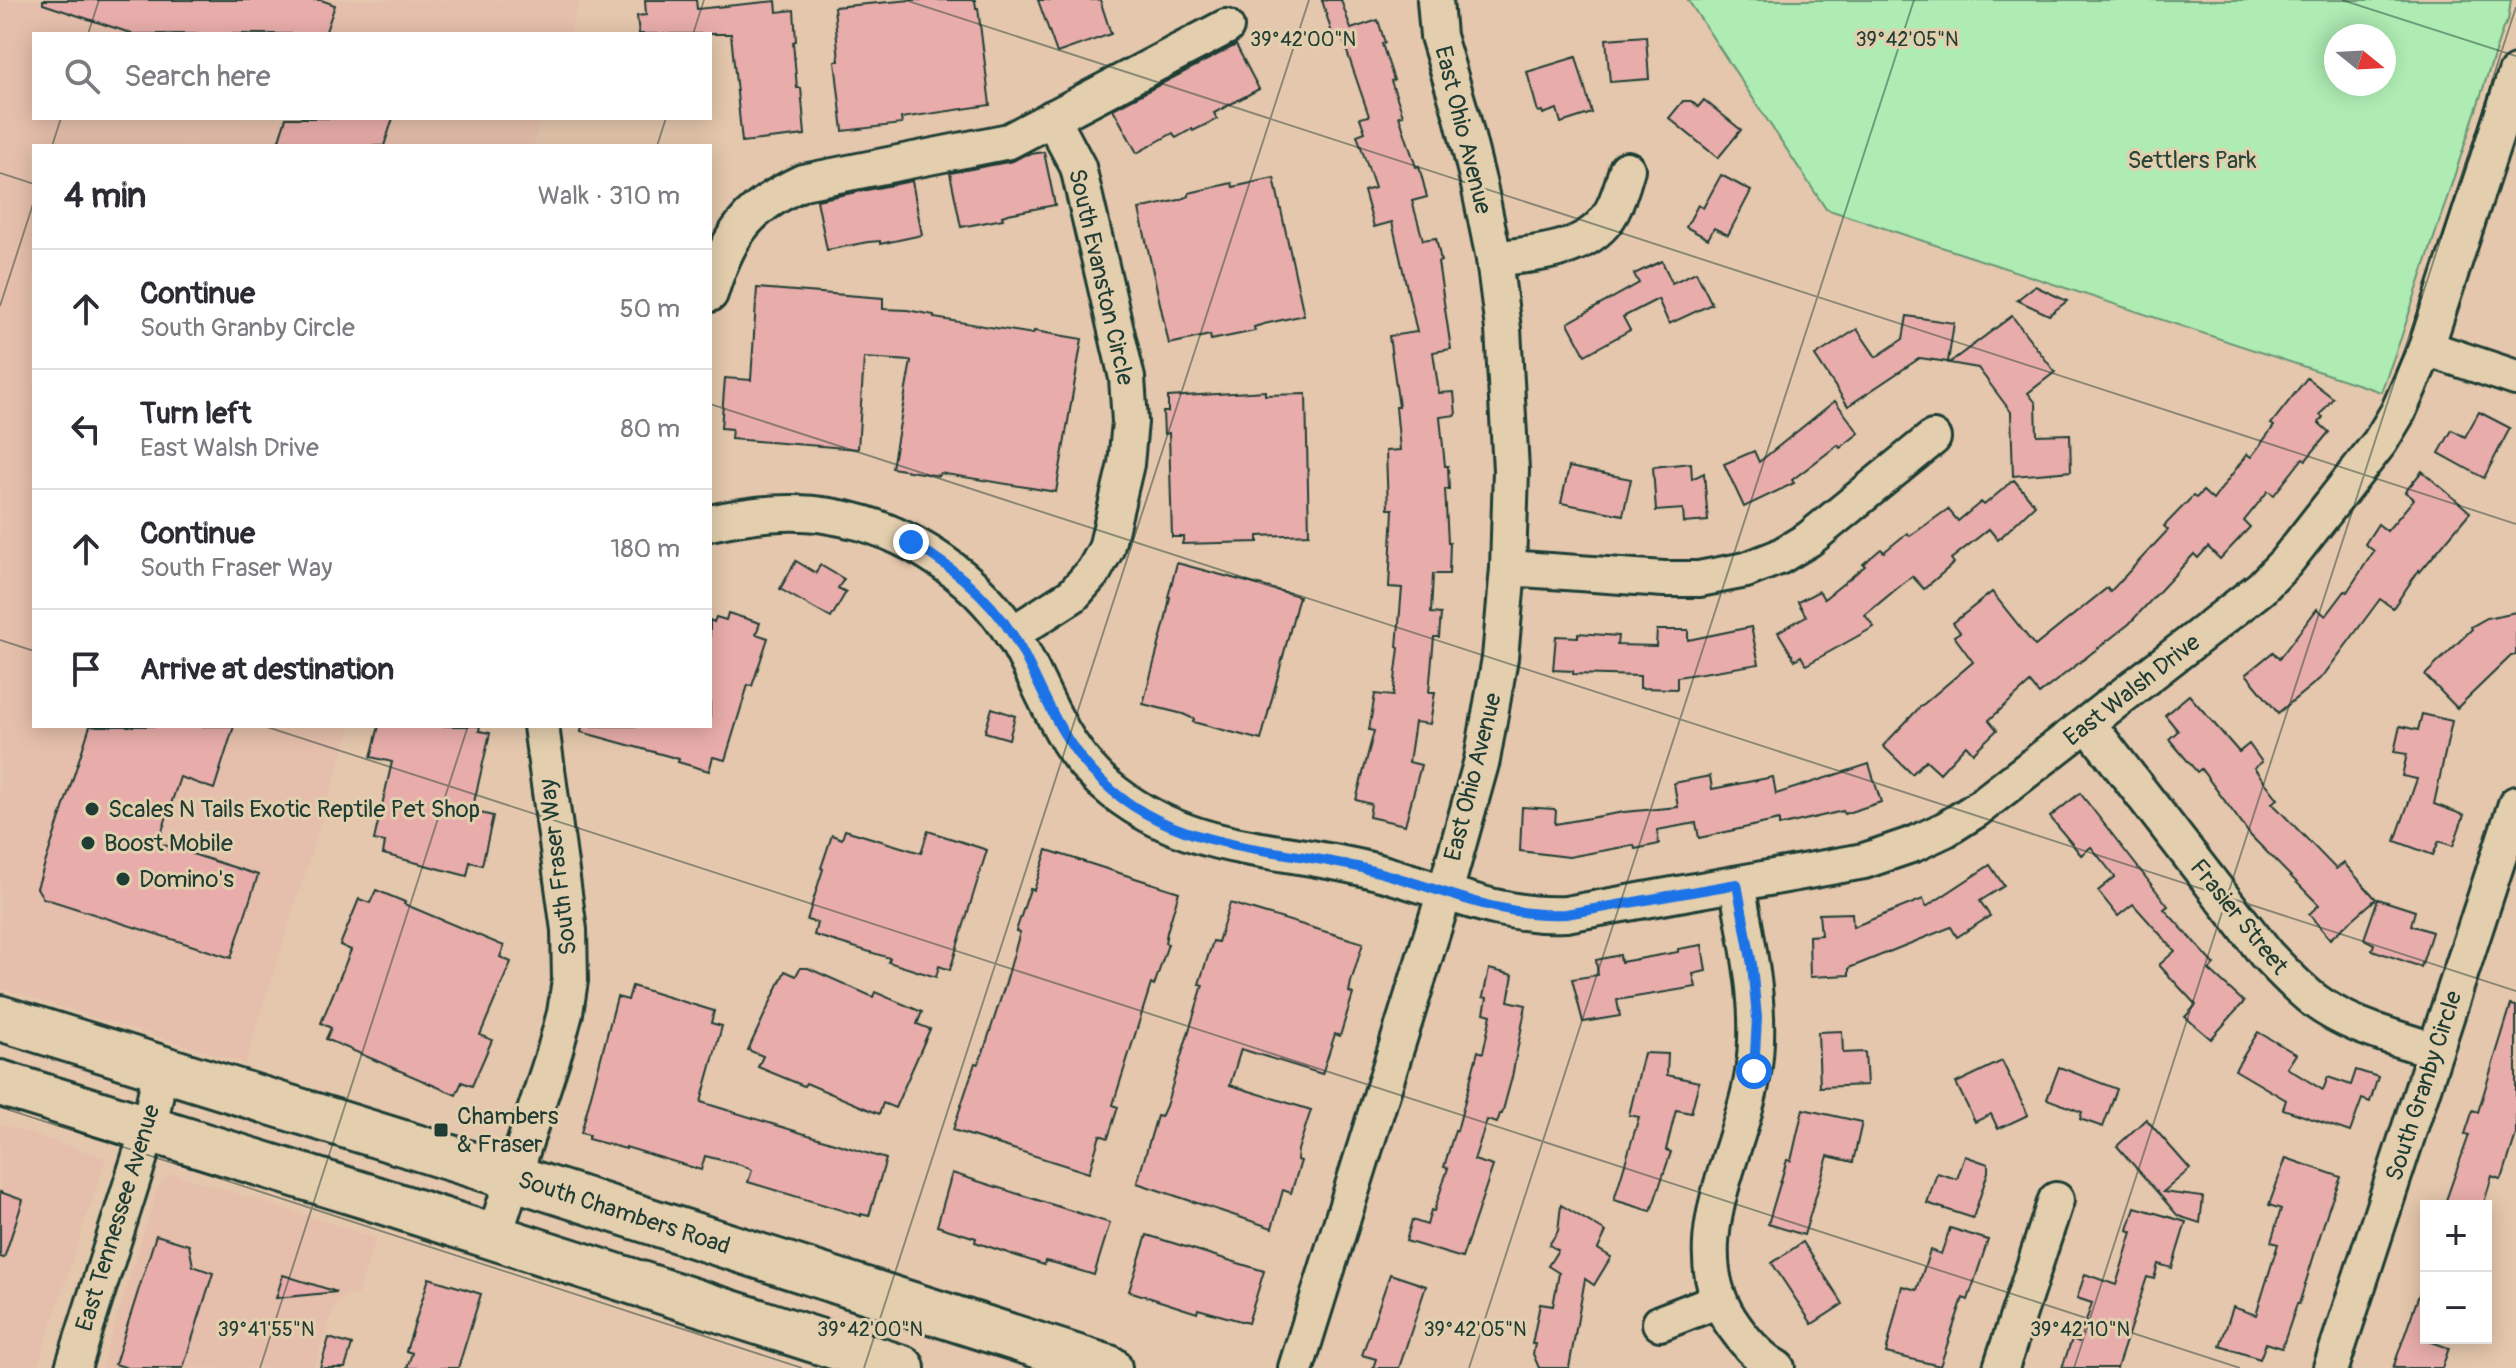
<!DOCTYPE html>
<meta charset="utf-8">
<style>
body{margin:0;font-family:Pangolin,sans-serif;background:#f7f7f7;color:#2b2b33}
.controls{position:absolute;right:24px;bottom:24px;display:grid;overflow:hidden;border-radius:0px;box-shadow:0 4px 20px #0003}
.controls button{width:72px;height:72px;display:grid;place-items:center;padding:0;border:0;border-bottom:2px solid #e1e1e2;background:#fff;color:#2b2b33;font:40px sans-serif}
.compass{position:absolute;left:2324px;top:24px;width:72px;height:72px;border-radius:50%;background:#fff;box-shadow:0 4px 20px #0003;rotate:108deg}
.stop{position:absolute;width:24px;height:24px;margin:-18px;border:6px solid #1a73e8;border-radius:50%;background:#fff}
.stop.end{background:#1a73e8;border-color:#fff;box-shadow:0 2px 8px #0008}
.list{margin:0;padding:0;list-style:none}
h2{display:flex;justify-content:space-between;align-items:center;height:104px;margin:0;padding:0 32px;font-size:34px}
h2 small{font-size:26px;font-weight:400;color:#7c7c81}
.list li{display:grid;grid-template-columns:52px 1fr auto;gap:24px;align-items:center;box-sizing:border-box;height:120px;padding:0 32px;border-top:2px solid #e1e1e2}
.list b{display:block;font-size:30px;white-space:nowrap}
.list p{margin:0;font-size:26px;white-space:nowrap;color:#7c7c81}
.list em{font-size:26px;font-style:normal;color:#7c7c81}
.icon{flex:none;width:44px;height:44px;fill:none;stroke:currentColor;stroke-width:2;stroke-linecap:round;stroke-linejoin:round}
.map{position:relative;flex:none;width:2516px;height:1368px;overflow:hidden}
.search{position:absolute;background:#fff;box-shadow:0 4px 20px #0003;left:32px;top:32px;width:680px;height:88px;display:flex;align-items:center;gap:20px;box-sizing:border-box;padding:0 28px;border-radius:0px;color:#7c7c81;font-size:30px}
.panel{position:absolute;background:#fff;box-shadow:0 4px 20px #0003;left:32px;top:144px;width:680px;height:584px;border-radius:0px}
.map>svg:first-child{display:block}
</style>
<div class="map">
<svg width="2516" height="1368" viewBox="0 0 2516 1368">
<rect width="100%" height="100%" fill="#e4c7ac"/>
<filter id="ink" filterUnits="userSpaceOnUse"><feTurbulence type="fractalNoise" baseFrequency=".0125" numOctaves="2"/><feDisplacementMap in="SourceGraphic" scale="16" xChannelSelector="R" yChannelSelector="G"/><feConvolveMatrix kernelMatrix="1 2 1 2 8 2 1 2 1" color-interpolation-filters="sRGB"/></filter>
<g filter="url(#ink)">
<g fill="#e5bfab">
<polygon points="0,0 580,0 569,34 34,34 34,118 542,118 533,146 34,146 34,726 351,726 245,1064 0,988"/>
<polygon points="0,1124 106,1158 37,1368 0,1368"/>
<polygon points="171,1173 376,1238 357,1296 347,1293 334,1308 314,1368 101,1368 159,1185"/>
</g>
<path fill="#aeecb3" stroke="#669474" stroke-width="2" fill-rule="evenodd" d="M1688 0H2511L2508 21 2503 28 2401 338 2381 392 1826 209ZM2336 36H2384V84H2336Z"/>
<g fill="#e8adaa" stroke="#1f3d34" stroke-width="2">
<polygon points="43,0 321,0 335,5 325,34 133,34 43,4"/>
<polygon points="645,0 696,0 697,9 776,1 777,12 794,10 796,41 793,42 797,88 801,88 805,135 742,142 731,34 639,34 637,16 646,15"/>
<polygon points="911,0 975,0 976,8 978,8 990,105 901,118 902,124 843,131 835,61 839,61 834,7"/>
<polygon points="1038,0 1100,0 1111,34 1057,53"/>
<polygon points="1322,0 1341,0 1351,29 1378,20 1385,43 1382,44 1394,80 1391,81 1403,115 1399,116 1416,167 1419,166 1427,197 1412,201 1423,240 1436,238 1441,261 1438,262 1451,349 1433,352 1439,393 1454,392 1456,415 1440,417 1445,466 1448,466 1449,489 1445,489 1448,542 1450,542 1449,574 1433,574 1431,613 1441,614 1439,637 1434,637 1429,692 1435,692 1430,724 1415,722 1409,762 1421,765 1405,825 1369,817 1371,804 1356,800 1374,731 1369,730 1375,694 1393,696 1399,648 1397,647 1402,588 1389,587 1393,509 1388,509 1386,451 1400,450 1396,407 1399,407 1389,336 1417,332 1392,222 1374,227 1364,191 1375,188 1357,135 1365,132 1360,118 1369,116 1342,37 1334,40"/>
<polygon points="1646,36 1649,79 1610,82 1606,39"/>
<polygon points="1236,45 1259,89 1214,113 1217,119 1193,131 1192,129 1176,138 1173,133 1137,153 1113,109"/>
<polygon points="1576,57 1592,113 1561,123 1557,109 1543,114 1542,111 1538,112 1527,72"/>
<polygon points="1704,100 1741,130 1718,158 1669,118 1683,101 1691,101 1698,107"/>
<polygon points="286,118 393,118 384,146 277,146"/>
<polygon points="1044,152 1055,205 1008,214 1002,216 1003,219 961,227 950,173 1013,161 1024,155"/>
<polygon points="1721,175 1751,191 1728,235 1714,228 1708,239 1686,227 1698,205 1703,208"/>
<polygon points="1274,178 1304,315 1264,324 1254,327 1255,331 1211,340 1210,335 1169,344 1139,209 1179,200 1189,196 1189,193 1232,183 1233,187"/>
<polygon points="912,181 922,235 880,244 880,241 868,242 827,250 817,200"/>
<polygon points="1662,261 1672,283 1696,272 1712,304 1669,324 1658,299 1623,317 1630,330 1585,355 1568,323 1639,283 1634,274"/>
<polygon points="2035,286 2052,294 2067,301 2049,315 2017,300"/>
<polygon points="757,288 883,298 883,309 907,310 934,315 934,318 1033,334 1034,331 1082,339 1056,492 940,473 939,476 892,468 911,361 864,358 858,449 731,439 732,429 721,428 725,378 751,380"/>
<polygon points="1907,316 1954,323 1948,362 1920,358 1848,406 1815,356 1857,329 1876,357 1903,339"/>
<polygon points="2012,316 2055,372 2028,393 2036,403 2037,435 2070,434 2071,471 2013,476 2011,412 1978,368 1949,363"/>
<polygon points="2307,378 2333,398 2320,415 2323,417 2319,423 2329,432 2306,460 2303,458 2274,495 2268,491 2244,521 2250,527 2220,559 2208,547 2198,558 2194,554 2129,624 2039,694 2030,683 1989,720 1997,730 1973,753 1966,745 1940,773 1926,760 1912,774 1883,746 1919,708 1973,662 1954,636 1960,632 1953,623 1992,592 2035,646 2107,588 2110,592 2168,530 2164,526 2193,496 2196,498 2203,491 2213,500 2247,454 2251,457 2274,426 2271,424"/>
<polygon points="1265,391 1265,395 1306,394 1309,534 1258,536 1258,542 1182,544 1184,537 1172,537 1169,433 1164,434 1163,412 1168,412 1168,397"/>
<polygon points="1835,401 1859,433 1840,448 1838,445 1792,480 1794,483 1744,507 1724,464 1754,451 1759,462"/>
<polygon points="2479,412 2510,428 2484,478 2439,453 2452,430 2465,437"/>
<polygon points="1691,463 1692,479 1704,473 1708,521 1684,523 1683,509 1656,511 1653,467"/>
<polygon points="1569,467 1631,479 1623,515 1561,503"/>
<polygon points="2422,471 2470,512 2420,572 2419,570 2393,608 2380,599 2323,676 2278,713 2246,674 2273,652 2279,659 2317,609 2326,616 2345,591 2347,592 2374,551 2365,544 2378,524 2387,531 2414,499 2405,492"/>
<polygon points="2014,480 2035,505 1998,540 1989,529 1951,559 1954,563 1924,589 1912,576 1865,615 1874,627 1806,665 1801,656 1795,660 1778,632 1806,616 1798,602 1819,591 1824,599 1865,566 1863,564 1881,549 1884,552 1907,533 1910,536 1948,509 1958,521 1981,502 1984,505"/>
<polygon points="796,561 816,573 820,565 844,579 838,588 846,592 831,618 780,589"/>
<polygon points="1177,563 1299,596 1261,740 1193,722 1194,719 1183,714 1143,704 1165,622 1170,597 1168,597"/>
<polygon points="2516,612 2516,655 2511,656 2457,708 2425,675 2472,629 2471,627 2487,618"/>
<polygon points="728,613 760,623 756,634 768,638 752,686 748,685 725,760 713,757 709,771 678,762 679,759 581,732 582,726 710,726 710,620 714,622 716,617 726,620"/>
<polygon points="1751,627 1759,664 1677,677 1677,689 1640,688 1640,676 1573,674 1573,671 1553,670 1556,636 1578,637 1578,633 1618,636 1617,645 1656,646 1657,630 1688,630 1688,640"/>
<polygon points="2189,695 2239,752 2249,744 2262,762 2254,768 2278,799 2272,803 2336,869 2344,863 2376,899 2330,939 2309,914 2319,905 2251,836 2201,769 2197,772 2169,739 2178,731 2165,715"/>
<polygon points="992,708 1015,716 1009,739 985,732"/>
<polygon points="2422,714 2452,721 2434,804 2464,815 2453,846 2439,841 2433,855 2395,841 2417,779 2402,776 2407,754 2394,752 2400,726 2418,730"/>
<polygon points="90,726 234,726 214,789 180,777 158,843 258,875 231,958 43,898 37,888"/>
<polygon points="379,726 480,726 479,731 490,733 472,811 493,816 482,865 470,862 467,876 383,854 385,842 374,840 392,762 371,757"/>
<polygon points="1869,764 1881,802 1844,814 1843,811 1779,826 1779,820 1699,838 1696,823 1657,830 1659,844 1635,849 1634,845 1569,857 1520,851 1522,807 1554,809 1556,811 1555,824 1624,812 1678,807 1674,783 1710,776 1712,789 1773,777 1776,794"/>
<polygon points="2080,793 2168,906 2164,909 2215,965 2209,970 2244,1002 2211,1039 2185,1017 2196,1005 2159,965 2175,951 2133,904 2118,916 2098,891 2115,877 2091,847 2081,855 2050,817"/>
<polygon points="845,830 921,853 928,831 987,850 950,970 939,966 936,977 888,962 890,958 814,935 817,923 807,920 823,869 821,868 832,835 842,839"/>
<polygon points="1047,850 1179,892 1167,932 1165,943 1168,944 1154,986 1151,984 1116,1095 1113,1105 1118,1107 1108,1138 1100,1135 1089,1173 953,1130 975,1063 978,1064 983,1053 1006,982 1020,932 1016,931 1030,889 1034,890"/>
<polygon points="1990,865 2004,886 1980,901 1990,916 1957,937 1951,927 1849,968 1849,975 1810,977 1809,936 1821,935 1819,914 1852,913 1853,927 1923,899 1926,907"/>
<polygon points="376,890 405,902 404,904 504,946 500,957 511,962 480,1035 492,1040 472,1086 462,1082 456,1095 326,1039 331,1028 321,1023 351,950 340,945 359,899 370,903"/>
<polygon points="2378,899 2415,911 2411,925 2432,932 2421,967 2372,950 2374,944 2364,939"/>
<polygon points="1230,903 1363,943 1351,982 1349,992 1353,994 1340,1036 1335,1034 1322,1074 1241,1049 1230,1085 1311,1110 1298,1150 1297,1160 1301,1161 1291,1193 1283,1190 1272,1228 1137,1183 1157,1116 1161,1117 1166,1106 1203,985 1199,984 1213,941 1218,942"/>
<polygon points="1702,945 1706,971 1693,974 1696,987 1617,1000 1620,1016 1583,1022 1572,979 1598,975 1596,960 1620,955 1621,962 1678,952 1678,949"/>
<polygon points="800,968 808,968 873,997 875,992 922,1012 917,1024 930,1029 895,1108 883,1103 879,1114 806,1083 804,1086 758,1067 763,1056 748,1050 785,971 796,976"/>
<polygon points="1489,969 1513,975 1508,1001 1526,1005 1512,1077 1502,1114 1500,1114 1497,1123 1487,1120 1474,1160 1493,1166 1462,1258 1406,1241 1412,1220 1427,1225 1431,1210 1434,1211 1448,1168 1444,1167 1455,1130 1457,1131 1478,1051 1483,1053 1491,1015 1484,1013 1487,998 1483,997"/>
<polygon points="632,986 714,1011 711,1023 722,1026 701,1102 886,1159 869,1216 861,1214 861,1216 748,1182 752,1170 741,1165 705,1156 701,1170 626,1147 626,1149 588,1139 589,1135 581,1133 617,997 628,1000"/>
<polygon points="2511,1005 2516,1006 2516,1134 2503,1176 2500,1179 2492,1176 2483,1206 2444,1206 2469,1135 2465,1134 2473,1110 2478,1112"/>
<polygon points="1842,1031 1843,1053 1865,1052 1867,1085 1820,1087 1818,1032"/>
<polygon points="2258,1032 2296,1054 2287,1068 2323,1090 2328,1077 2351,1085 2356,1070 2378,1077 2370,1102 2362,1099 2350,1132 2283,1109 2286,1100 2235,1070"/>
<polygon points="1644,1053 1668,1054 1667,1075 1699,1082 1691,1113 1676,1110 1666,1150 1671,1152 1651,1211 1614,1200 1639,1117 1629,1115"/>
<polygon points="2002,1061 2028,1115 1998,1129 1991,1114 1975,1122 1956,1083"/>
<polygon points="2059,1067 2117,1089 2103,1127 2080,1119 2082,1112 2047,1099"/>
<polygon points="1803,1109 1862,1122 1853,1162 1828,1156 1804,1235 1768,1224 1787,1160 1791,1161"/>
<polygon points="2146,1119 2190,1169 2163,1192 2203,1197 2200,1223 2178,1216 2117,1146"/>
<polygon points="1965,1156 1988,1164 1988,1172 1973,1218 1927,1203 1937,1173 1957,1179"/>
<polygon points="2286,1158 2341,1177 2328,1210 2299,1304 2297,1304 2282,1348 2266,1343 2260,1359 2220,1346 2233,1307 2256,1315 2278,1244 2271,1242 2281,1209 2269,1205"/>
<polygon points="952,1173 1110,1223 1094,1275 1055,1263 1045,1261 1044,1265 975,1242 976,1238 937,1226"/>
<polygon points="0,1192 23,1200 4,1258 0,1257"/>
<polygon points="1561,1205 1606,1232 1598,1249 1611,1257 1594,1285 1585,1279 1569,1368 1539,1368 1533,1354 1535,1344 1532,1344 1540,1304 1553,1306 1559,1273 1548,1266 1558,1250 1549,1245 1558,1231"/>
<polygon points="2135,1207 2186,1222 2172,1268 2158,1264 2154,1279 2147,1277 2117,1368 2062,1368 2072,1339 2079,1342 2092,1303 2077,1298 2085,1274 2116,1285 2132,1232 2128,1230"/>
<polygon points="1950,1228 1988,1240 1968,1300 1963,1298 1940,1366 1886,1353 1902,1286 1917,1290 1930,1250 1941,1254"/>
<polygon points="156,1235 189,1245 193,1266 213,1273 183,1368 128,1368 115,1364"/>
<polygon points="1147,1235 1264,1271 1248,1323 1198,1309 1197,1313 1129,1291"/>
<polygon points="1803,1242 1843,1304 1812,1324 1772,1263"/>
<polygon points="1390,1274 1426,1286 1399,1368 1373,1368 1376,1359 1362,1355"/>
<polygon points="283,1275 337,1292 276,1298"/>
<polygon points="429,1278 481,1294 458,1368 407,1368 412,1353 406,1351"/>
<polygon points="2423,1283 2426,1283 2426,1340 2449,1348 2442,1368 2393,1368"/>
<polygon points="329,1338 352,1345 345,1368 320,1368"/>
</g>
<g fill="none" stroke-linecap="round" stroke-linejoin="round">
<defs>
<g id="minor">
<path d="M1494 259C1535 253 1590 253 1612 211 1619 198 1623 183 1627 169"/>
<path d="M710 294C728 235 746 208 803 182L1009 141 1226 27"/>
<polyline points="2426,348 2516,378"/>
<path d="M710 523C750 514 790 509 830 516 908 528 985 580 1022 651 1049 703 1065 754 1114 792 1194 854 1273 846 1366 869 1435 885 1494 918 1566 914L1864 861 1914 844 1946 829 1976 810 2261 588 2286 562 2380 442 2398 412 2426 348 2516 73"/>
<polyline points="1508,568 1664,579 1699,579 1746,570 1779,557 1809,539 1933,438"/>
<polyline points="1012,634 1073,595 1094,571 1106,549 1126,464 1130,422 1127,378 1078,167 1052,118"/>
<path d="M2088 724 2266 954C2282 971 2297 987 2315 1001 2350 1027 2395 1037 2435 1051"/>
<path d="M1737 884C1748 946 1763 1010 1753 1073 1741 1154 1677 1248 1734 1326 1746 1343 1759 1358 1777 1368"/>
<polyline points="494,1237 555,1050 565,1013 570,980 569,930 541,726"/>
<polyline points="1660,1323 1719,1300"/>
<polyline points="73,1368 149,1128 161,1067"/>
<polyline points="1296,1368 1445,892 1482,760 1500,658 1508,568 1511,470 1503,329 1494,259 1479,185 1462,117 1438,36 1435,0"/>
<polyline points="2001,1368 2056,1200"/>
<polyline points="2331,1368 2516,804"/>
</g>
<g id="major">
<polyline points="0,1018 515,1178 1109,1368"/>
<polyline points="0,1083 366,1196 902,1368"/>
</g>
</defs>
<use href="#minor" stroke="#1f3d34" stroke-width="40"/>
<use href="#major" stroke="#1f3d34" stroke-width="50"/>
<use href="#minor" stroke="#e3cead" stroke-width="34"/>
<use href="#major" stroke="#e3cead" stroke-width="44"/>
</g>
</g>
<g fill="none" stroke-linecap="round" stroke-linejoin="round" filter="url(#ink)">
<path stroke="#1a73e8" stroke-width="10" d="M911 542C956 569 998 604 1022 651 1044 693 1059 736 1092 771 1165 852 1269 845 1366 869 1434 885 1495 918 1566 914L1737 884 1752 965 1757 1018 1754 1071"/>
</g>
<path fill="none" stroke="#1f3d34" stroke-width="2" stroke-opacity="0.45" d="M905 0 2516 524M2342 0 2516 56M88 34 99 0M693 34 704 0M52 146 61 118M657 146 666 118M0 173 34 184M0 306 34 201M710 404 2516 991M0 640 34 651M264 726 2240 1368M0 1107 802 1368M260 1368 468 726M864 1368 1309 0M1469 1368 1914 0M2074 1368 2516 7"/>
<g fill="#1f3d34" stroke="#e3cead" stroke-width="3">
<circle cx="92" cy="809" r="8"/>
<circle cx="88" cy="843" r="8"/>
<circle cx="123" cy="879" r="8"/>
<rect x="433" y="1122" width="16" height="16" rx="4"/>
</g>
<g text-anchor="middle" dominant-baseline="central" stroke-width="6" stroke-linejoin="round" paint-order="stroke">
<g font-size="24" fill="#1f3d34" stroke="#e3cead">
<text transform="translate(1463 130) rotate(76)">East Ohio Avenue</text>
<text transform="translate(1101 277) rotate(77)">South Evanston Circle</text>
<text transform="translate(2132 690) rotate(-38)">East Walsh Drive</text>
<text transform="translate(1473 777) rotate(-76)">East Ohio Avenue</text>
<text transform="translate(558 867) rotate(-97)">South Fraser Way</text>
<text transform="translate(2239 917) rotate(51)">Frasier Street</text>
<text transform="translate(2424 1086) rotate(-72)">South Granby Circle</text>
<text transform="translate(624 1213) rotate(18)">South Chambers Road</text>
<text transform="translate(118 1218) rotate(-73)">East Tennessee Avenue</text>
</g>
<g font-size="24" fill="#26463a" stroke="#e3cead">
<text x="2192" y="160">Settlers Park</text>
</g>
<g font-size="24" fill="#1f3d34" stroke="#e3cead" text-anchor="start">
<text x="108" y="809">Scales N Tails Exotic Reptile Pet Shop</text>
<text x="104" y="843">Boost Mobile</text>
<text x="139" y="879">Domino's</text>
<text x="457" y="1116">Chambers<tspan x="457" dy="28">&amp; Fraser</tspan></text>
</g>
</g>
<g font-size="20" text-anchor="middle" fill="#1f3d34" stroke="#e3cead" stroke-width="6" stroke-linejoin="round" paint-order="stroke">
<text x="1303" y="46">39°42'00"N</text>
<text x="1907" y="46">39°42'05"N</text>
<text x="266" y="1336">39°41'55"N</text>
<text x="870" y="1336">39°42'00"N</text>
<text x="1475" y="1336">39°42'05"N</text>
<text x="2080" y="1336">39°42'10"N</text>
</g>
</svg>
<div class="controls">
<button>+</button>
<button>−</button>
</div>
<svg class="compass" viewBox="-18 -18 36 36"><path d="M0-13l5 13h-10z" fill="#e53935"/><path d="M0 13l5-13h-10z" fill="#7c7c81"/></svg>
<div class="stop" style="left:1754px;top:1071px"></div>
<div class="stop end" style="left:911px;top:542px"></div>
<div class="search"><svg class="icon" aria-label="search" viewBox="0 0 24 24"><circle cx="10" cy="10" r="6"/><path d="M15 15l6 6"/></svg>Search here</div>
<section class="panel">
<h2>4 min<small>Walk · 310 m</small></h2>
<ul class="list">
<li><svg class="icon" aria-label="ahead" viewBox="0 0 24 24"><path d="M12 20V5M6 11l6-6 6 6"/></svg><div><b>Continue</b><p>South Granby Circle</p></div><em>50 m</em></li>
<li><svg class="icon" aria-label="left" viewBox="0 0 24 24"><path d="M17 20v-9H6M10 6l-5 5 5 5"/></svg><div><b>Turn left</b><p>East Walsh Drive</p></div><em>80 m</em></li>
<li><svg class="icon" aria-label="ahead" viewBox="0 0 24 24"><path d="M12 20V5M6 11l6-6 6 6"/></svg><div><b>Continue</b><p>South Fraser Way</p></div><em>180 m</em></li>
<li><svg class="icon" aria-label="arrive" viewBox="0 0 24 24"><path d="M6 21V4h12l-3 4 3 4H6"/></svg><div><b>Arrive at destination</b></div></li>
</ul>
</section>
</div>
